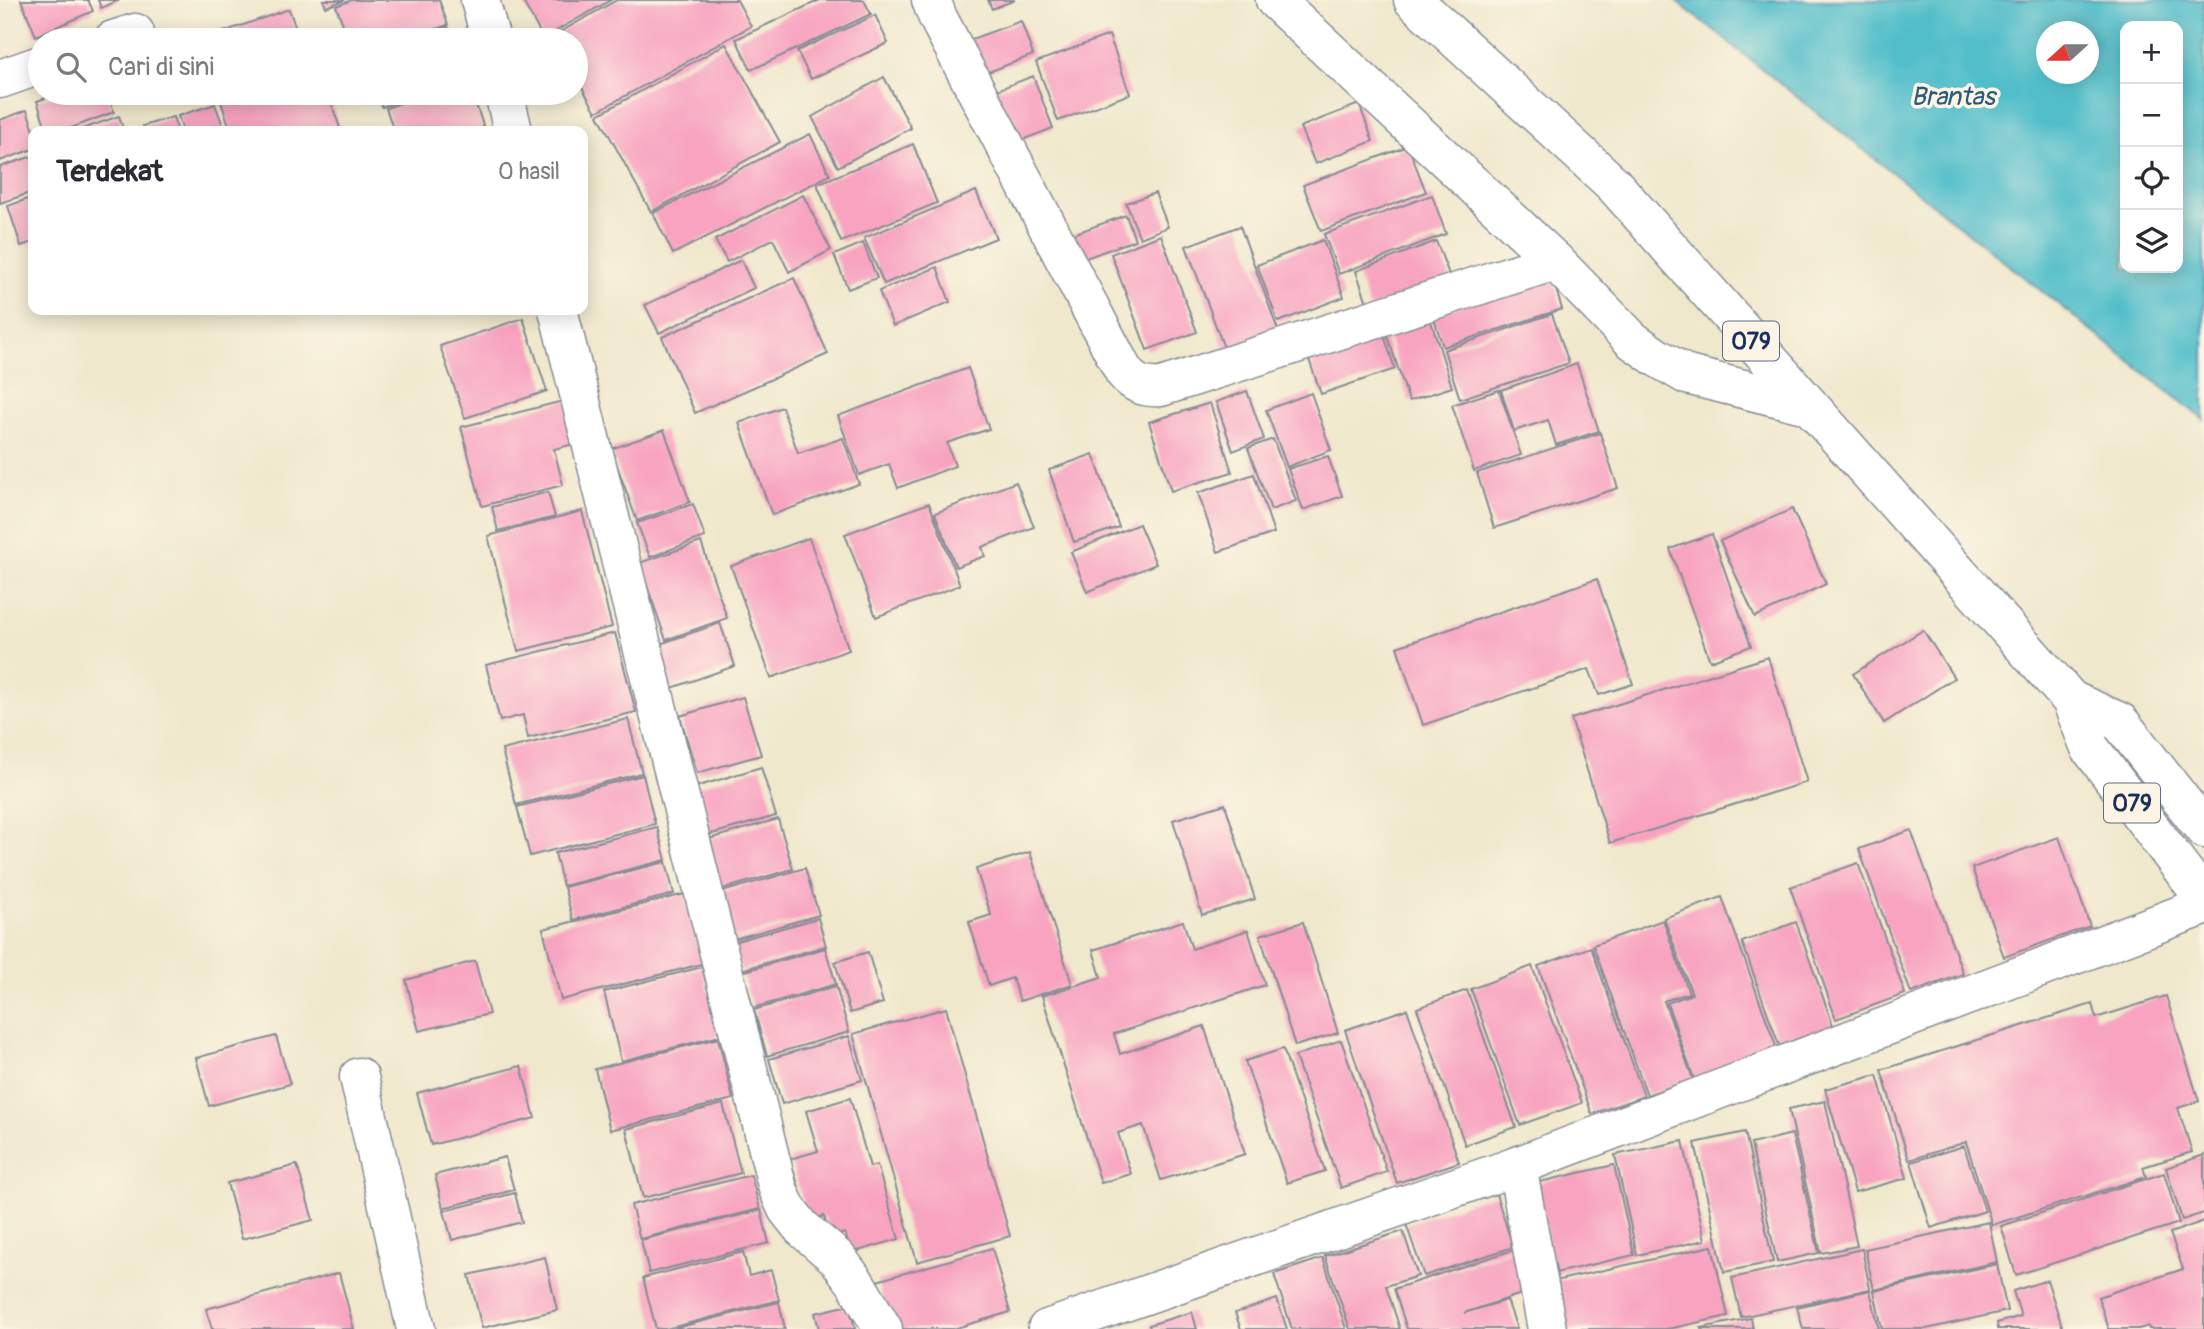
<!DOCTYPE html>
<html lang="id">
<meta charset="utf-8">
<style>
body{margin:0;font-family:Pangolin,sans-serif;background:#f2f2f3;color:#2b2b33}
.controls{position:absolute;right:21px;top:21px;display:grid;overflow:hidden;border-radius:14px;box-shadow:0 4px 18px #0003}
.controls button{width:63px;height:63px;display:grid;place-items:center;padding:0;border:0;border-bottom:2px solid #e1e1e2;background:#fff;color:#2b2b33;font:35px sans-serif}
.compass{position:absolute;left:2036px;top:21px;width:63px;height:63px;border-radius:50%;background:#fff;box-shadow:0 4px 18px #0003;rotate:249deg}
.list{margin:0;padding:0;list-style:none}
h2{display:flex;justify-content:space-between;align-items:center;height:91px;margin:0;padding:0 28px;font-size:30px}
h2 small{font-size:23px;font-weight:400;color:#7c7c81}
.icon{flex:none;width:38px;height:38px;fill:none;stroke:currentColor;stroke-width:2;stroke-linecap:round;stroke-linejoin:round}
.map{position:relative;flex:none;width:2204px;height:1329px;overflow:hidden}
.search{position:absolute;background:#fff;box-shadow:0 4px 18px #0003;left:28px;top:28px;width:560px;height:77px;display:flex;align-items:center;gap:18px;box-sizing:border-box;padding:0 24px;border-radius:38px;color:#7c7c81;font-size:26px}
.panel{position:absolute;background:#fff;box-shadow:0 4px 18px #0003;left:28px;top:126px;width:560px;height:189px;border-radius:14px}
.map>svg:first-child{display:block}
</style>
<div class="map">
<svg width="2204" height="1329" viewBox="0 0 2204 1329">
<rect width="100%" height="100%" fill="#fcf5e5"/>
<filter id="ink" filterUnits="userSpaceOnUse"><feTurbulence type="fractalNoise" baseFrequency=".0143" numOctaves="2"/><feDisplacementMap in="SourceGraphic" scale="14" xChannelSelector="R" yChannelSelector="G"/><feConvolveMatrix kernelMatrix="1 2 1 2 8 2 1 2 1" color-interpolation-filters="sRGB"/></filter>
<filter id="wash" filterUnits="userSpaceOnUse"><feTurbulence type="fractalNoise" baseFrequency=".00686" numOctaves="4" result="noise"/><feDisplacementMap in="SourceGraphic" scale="28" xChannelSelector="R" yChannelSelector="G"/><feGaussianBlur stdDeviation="1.57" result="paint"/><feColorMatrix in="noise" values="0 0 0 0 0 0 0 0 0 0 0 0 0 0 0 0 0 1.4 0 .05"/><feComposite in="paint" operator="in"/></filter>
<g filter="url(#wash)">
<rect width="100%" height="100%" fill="#f0e8cc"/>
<path fill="#51beca" stroke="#367694" stroke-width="2" fill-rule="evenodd" d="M1675 0H2204V420ZM2125 26H2178V268H2125ZM2046 32H2088V74H2046Z"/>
<g id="blocks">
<g fill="#f8a4c1">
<polygon points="21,0 88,0 93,11 36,36"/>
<polygon points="98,0 120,0 101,8"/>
<polygon points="323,0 345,0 326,7"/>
<polygon points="352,0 439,0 448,25 404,40 349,40 336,6"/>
<polygon points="522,0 611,0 543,38"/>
<polygon points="617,0 737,0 751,26 596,112 576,77 576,40 555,40 553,36"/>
<polygon points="820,0 864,0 871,14 751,70 736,39"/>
<polygon points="988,0 1015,0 992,9"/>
<polygon points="289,9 300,40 200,40"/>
<polygon points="875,15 888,43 811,79 797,51"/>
<polygon points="1021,21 1033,55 978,76 966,41"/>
<polygon points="448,26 453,40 410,40"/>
<polygon points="1109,35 1130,94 1058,121 1036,62"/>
<polygon points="726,44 780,142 651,212 598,115"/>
<polygon points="1033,76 1053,128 1012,144 992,92"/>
<polygon points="884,77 911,128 838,167 812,117"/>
<polygon points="60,93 107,93 114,112 63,131 47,131 37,101"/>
<polygon points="218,93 328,93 341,131 231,131"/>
<polygon points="377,93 421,93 382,107"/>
<polygon points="429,93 472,93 485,131 394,131 386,108"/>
<polygon points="215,104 225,131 183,131 178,116"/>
<polygon points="1359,104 1373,141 1315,164 1300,127"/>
<polygon points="27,110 34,131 33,149 0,161 0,120"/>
<polygon points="119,116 124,131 77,131"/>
<polygon points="173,117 178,131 145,131 143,126"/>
<polygon points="810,134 830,175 673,254 653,213"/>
<polygon points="913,144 937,203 841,242 817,184"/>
<polygon points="1408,146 1426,192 1321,231 1303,185"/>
<polygon points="33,156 33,192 0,203 0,167"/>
<polygon points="976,191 996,238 884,284 864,238"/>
<polygon points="1155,193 1168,227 1140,238 1126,203"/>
<polygon points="803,195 831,250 789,272 773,239 727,262 715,240"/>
<polygon points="1432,195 1446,234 1339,274 1324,234"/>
<polygon points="33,197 33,242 21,246 8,206"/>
<polygon points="1126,215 1135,240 1083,259 1073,234"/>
<polygon points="1240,226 1279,333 1226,353 1186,246"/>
<polygon points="1161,235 1197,332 1147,350 1111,254"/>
<polygon points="1323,240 1344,297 1278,322 1257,265"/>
<polygon points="1436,241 1450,277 1369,308 1356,271"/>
<polygon points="863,243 877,278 848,289 834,255"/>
<polygon points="741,260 754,288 659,333 645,305"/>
<polygon points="937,267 950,302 893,326 879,291"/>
<polygon points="1552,276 1562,309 1443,347 1433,315"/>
<polygon points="794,278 828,354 695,413 662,337"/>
<polygon points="1552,314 1569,363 1460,399 1444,350"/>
<polygon points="523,318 547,391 465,418 440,346"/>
<polygon points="1430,318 1452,387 1409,401 1386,332"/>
<polygon points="1382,329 1395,369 1321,394 1307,354"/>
<polygon points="1577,364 1599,431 1556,445 1548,420 1514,431 1501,390"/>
<polygon points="968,368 989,429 947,443 955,466 898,488 889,464 859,475 838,416"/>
<polygon points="1499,390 1521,455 1474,471 1452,405"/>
<polygon points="1247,391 1264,439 1233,451 1216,402"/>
<polygon points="1311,393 1331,450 1287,467 1266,410"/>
<polygon points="567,400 578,443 554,449 563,485 482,506 461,427"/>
<polygon points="1210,403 1232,472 1171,491 1149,422"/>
<polygon points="782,407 798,453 843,438 859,484 772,515 739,423"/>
<polygon points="664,430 690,502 637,521 611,449"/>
<polygon points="1600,433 1618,488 1494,528 1477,473"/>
<polygon points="1273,439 1296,501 1271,510 1248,448"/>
<polygon points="1093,454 1119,527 1074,542 1049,470"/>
<polygon points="1328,456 1342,496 1303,510 1288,469"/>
<polygon points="1254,474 1274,533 1218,552 1198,493"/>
<polygon points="1016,482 1034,527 982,547 985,556 956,567 935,513"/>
<polygon points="548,492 555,517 498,531 492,507"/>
<polygon points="929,503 960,585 876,617 845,534"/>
<polygon points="693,504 705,537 650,557 637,523"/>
<polygon points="1792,509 1826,584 1755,617 1720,541"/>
<polygon points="582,511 612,627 518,651 488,536"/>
<polygon points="1139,524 1156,564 1087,592 1071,552"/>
<polygon points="1712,534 1751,646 1710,661 1670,549"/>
<polygon points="809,538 849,650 771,678 731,566"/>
<polygon points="701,542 727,618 666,640 639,563"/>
<polygon points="1597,579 1633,684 1599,695 1589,669 1423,725 1397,647"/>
<polygon points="720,623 735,666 669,689 654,646"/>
<polygon points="1923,630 1954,678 1884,723 1853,674"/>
<polygon points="615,633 636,712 528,738 523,715 500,721 486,665"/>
<polygon points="1768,657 1807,782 1610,843 1571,719"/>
<polygon points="743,697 761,755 697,773 680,716"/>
<polygon points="628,719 642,773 516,805 502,750"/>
<polygon points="761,767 776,816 701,837 686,790"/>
<polygon points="643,775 655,824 530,856 517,807"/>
<polygon points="1225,804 1255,899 1202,915 1173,820"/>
<polygon points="778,819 793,869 716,891 702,841"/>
<polygon points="657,827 666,860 563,886 555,853"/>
<polygon points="1911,830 1963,974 1911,993 1859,849"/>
<polygon points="2059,837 2090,926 2004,957 1972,868"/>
<polygon points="1030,852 1072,984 1020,1001 1012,978 989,986 969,922 991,915 976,869"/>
<polygon points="666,862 674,894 573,920 564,887"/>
<polygon points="1858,863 1905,994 1836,1019 1790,887"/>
<polygon points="805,868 819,915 731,940 718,893"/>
<polygon points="685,894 702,964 561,1000 543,929"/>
<polygon points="1722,897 1777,1049 1694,1079 1667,1003 1692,994 1664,918"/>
<polygon points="818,918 826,946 741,970 733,942"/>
<polygon points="1663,920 1689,993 1664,1001 1693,1079 1647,1095 1593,945"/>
<polygon points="1183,921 1192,949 1248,930 1265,985 1114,1034 1120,1054 1204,1026 1245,1154 1161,1180 1143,1125 1118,1133 1131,1174 1101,1183 1042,996 1101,977 1093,950"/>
<polygon points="1303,922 1338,1033 1295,1046 1260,935"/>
<polygon points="1796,922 1834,1028 1780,1048 1742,942"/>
<polygon points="1591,947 1644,1096 1592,1114 1538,966"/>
<polygon points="825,948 836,984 753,1008 742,972"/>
<polygon points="868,952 883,1003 850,1013 835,962"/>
<polygon points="475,961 489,1014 419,1031 406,980"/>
<polygon points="1532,966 1582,1103 1520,1125 1471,989"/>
<polygon points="702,967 720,1036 621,1061 604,992"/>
<polygon points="836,986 849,1032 767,1056 754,1010"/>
<polygon points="1467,990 1516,1127 1465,1145 1417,1008"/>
<polygon points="2166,996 2199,1101 2178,1108 2192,1152 2143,1167 2146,1177 1992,1225 1966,1142 1909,1160 1881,1070 2092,1004 2096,1018"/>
<polygon points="946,1008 1010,1236 917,1262 853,1034"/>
<polygon points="1407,1009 1459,1162 1397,1183 1345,1030"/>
<polygon points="276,1036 290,1084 209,1106 196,1058"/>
<polygon points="849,1036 862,1080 782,1104 769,1059"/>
<polygon points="718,1038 733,1099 610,1130 595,1069"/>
<polygon points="1341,1040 1387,1172 1341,1188 1295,1056"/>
<polygon points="1283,1049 1325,1171 1287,1183 1245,1061"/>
<polygon points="521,1066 535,1118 431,1145 417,1093"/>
<polygon points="1877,1075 1907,1178 1855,1192 1825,1089"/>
<polygon points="850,1098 870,1167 877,1165 899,1239 851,1253 845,1233 830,1237 824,1216 809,1220 790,1159 818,1151 806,1111"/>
<polygon points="1825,1101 1857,1246 1821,1253 1789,1109"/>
<polygon points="723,1104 741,1173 643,1198 626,1129"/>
<polygon points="1745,1132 1773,1262 1724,1272 1695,1143"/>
<polygon points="1792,1134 1819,1253 1777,1262 1751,1144"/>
<polygon points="1683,1141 1705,1240 1637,1255 1615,1155"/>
<polygon points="1964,1146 1985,1211 1931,1228 1911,1162"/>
<polygon points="2204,1155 2204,1213 2182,1220 2166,1168"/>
<polygon points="505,1157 514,1190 443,1208 435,1175"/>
<polygon points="297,1165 313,1220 242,1239 227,1183"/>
<polygon points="1614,1165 1634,1255 1555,1273 1535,1183"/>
<polygon points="2164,1173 2179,1223 2016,1275 2001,1226"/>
<polygon points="751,1175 760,1209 640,1239 631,1205"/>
<polygon points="515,1193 522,1222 452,1240 444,1211"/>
<polygon points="1496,1194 1513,1247 1424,1276 1406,1224"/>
<polygon points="761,1210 769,1243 649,1273 641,1240"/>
<polygon points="2204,1221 2204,1329 2149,1329 2148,1326 2139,1329 2109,1329 2098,1297 2183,1269 2170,1233"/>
<polygon points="1989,1222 1997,1262 1874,1290 1865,1249"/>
<polygon points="1403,1231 1418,1276 1386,1286 1400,1329 1350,1329 1325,1256"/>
<polygon points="1712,1246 1728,1316 1668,1329 1560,1329 1550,1282"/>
<polygon points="992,1248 1010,1312 953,1329 891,1329 877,1281"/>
<polygon points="1516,1249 1530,1291 1464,1313 1507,1300 1517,1329 1407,1329 1394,1289"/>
<polygon points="1862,1249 1870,1289 1741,1317 1732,1278"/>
<polygon points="743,1252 749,1276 771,1270 779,1300 666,1329 656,1329 643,1278"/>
<polygon points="545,1257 557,1310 482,1328 469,1275"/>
<polygon points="1323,1258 1346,1329 1292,1329 1274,1274"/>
<polygon points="1997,1264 2007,1311 1926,1329 1882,1329 1874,1291"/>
<polygon points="339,1273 354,1329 212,1329 206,1309"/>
<polygon points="2047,1280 2063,1329 1998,1329 1997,1323 2021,1316 2013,1291"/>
<polygon points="1870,1290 1879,1329 1803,1329 1797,1307"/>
<polygon points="1277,1299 1287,1329 1241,1329 1235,1313"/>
<polygon points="779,1302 785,1329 676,1329 676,1328"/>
<polygon points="849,1305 855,1329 819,1329 815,1313"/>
<polygon points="1192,1312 1197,1329 1150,1329 1149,1325"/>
<polygon points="1751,1318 1753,1329 1701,1329 1701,1328"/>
</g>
</g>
</g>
<g filter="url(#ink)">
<use href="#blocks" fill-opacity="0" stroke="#868c95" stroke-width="2"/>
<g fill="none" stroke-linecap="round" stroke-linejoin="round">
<defs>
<g id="minor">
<polyline points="480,0 491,40"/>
<path d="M931 0 938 18 1124 372C1135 385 1144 388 1161 387L1555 261"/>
<polyline points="1275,0 1555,261 1632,340 1656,357 1687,375 1808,405"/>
<polyline points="113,40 135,33"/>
<polyline points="0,79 40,65"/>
<polyline points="504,93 513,131"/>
<polyline points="558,310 778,1189 787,1209 802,1228 837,1258 855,1282 883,1329"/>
<polyline points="359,1077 416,1329"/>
<polyline points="1517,1166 1547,1329"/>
<polyline points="1047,1329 1517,1166 2204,906"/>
</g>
<g id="primary">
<polyline points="1413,0 1613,184 2071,700 2090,748 2204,898"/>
<polyline points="2071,700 2120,722 2204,829"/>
</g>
</defs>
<use href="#minor" stroke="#868c95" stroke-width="41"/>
<use href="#primary" stroke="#868c95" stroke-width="41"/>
<use href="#minor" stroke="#fff" stroke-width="38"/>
<use href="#primary" stroke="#fff" stroke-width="38"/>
</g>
</g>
<g text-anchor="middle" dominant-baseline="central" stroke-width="7" stroke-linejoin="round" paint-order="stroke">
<g fill="#fcf5e5" stroke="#5e6a86" stroke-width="2">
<rect x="1723" y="321.5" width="56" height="39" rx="5"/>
<rect x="2104" y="783.5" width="56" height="39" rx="5"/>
</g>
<g font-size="23" font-weight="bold" fill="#1b2f5e">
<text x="1751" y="341">079</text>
<text x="2132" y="803">079</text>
</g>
<g font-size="26" font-style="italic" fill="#2b5a7e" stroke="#fcf5e5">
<text x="1953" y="97">Brantas</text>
</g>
</g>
</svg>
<div class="controls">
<button>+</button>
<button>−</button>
<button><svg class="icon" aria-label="locate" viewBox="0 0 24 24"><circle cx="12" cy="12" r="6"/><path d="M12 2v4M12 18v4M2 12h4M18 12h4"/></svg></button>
<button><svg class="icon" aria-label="layers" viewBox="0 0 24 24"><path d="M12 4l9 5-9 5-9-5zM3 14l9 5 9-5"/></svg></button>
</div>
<svg class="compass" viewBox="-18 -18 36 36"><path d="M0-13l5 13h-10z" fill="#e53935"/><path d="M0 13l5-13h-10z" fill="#7c7c81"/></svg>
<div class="search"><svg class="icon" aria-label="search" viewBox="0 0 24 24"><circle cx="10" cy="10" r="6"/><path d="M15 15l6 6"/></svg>Cari di sini</div>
<section class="panel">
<h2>Terdekat<small>0 hasil</small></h2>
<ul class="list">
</ul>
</section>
</div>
